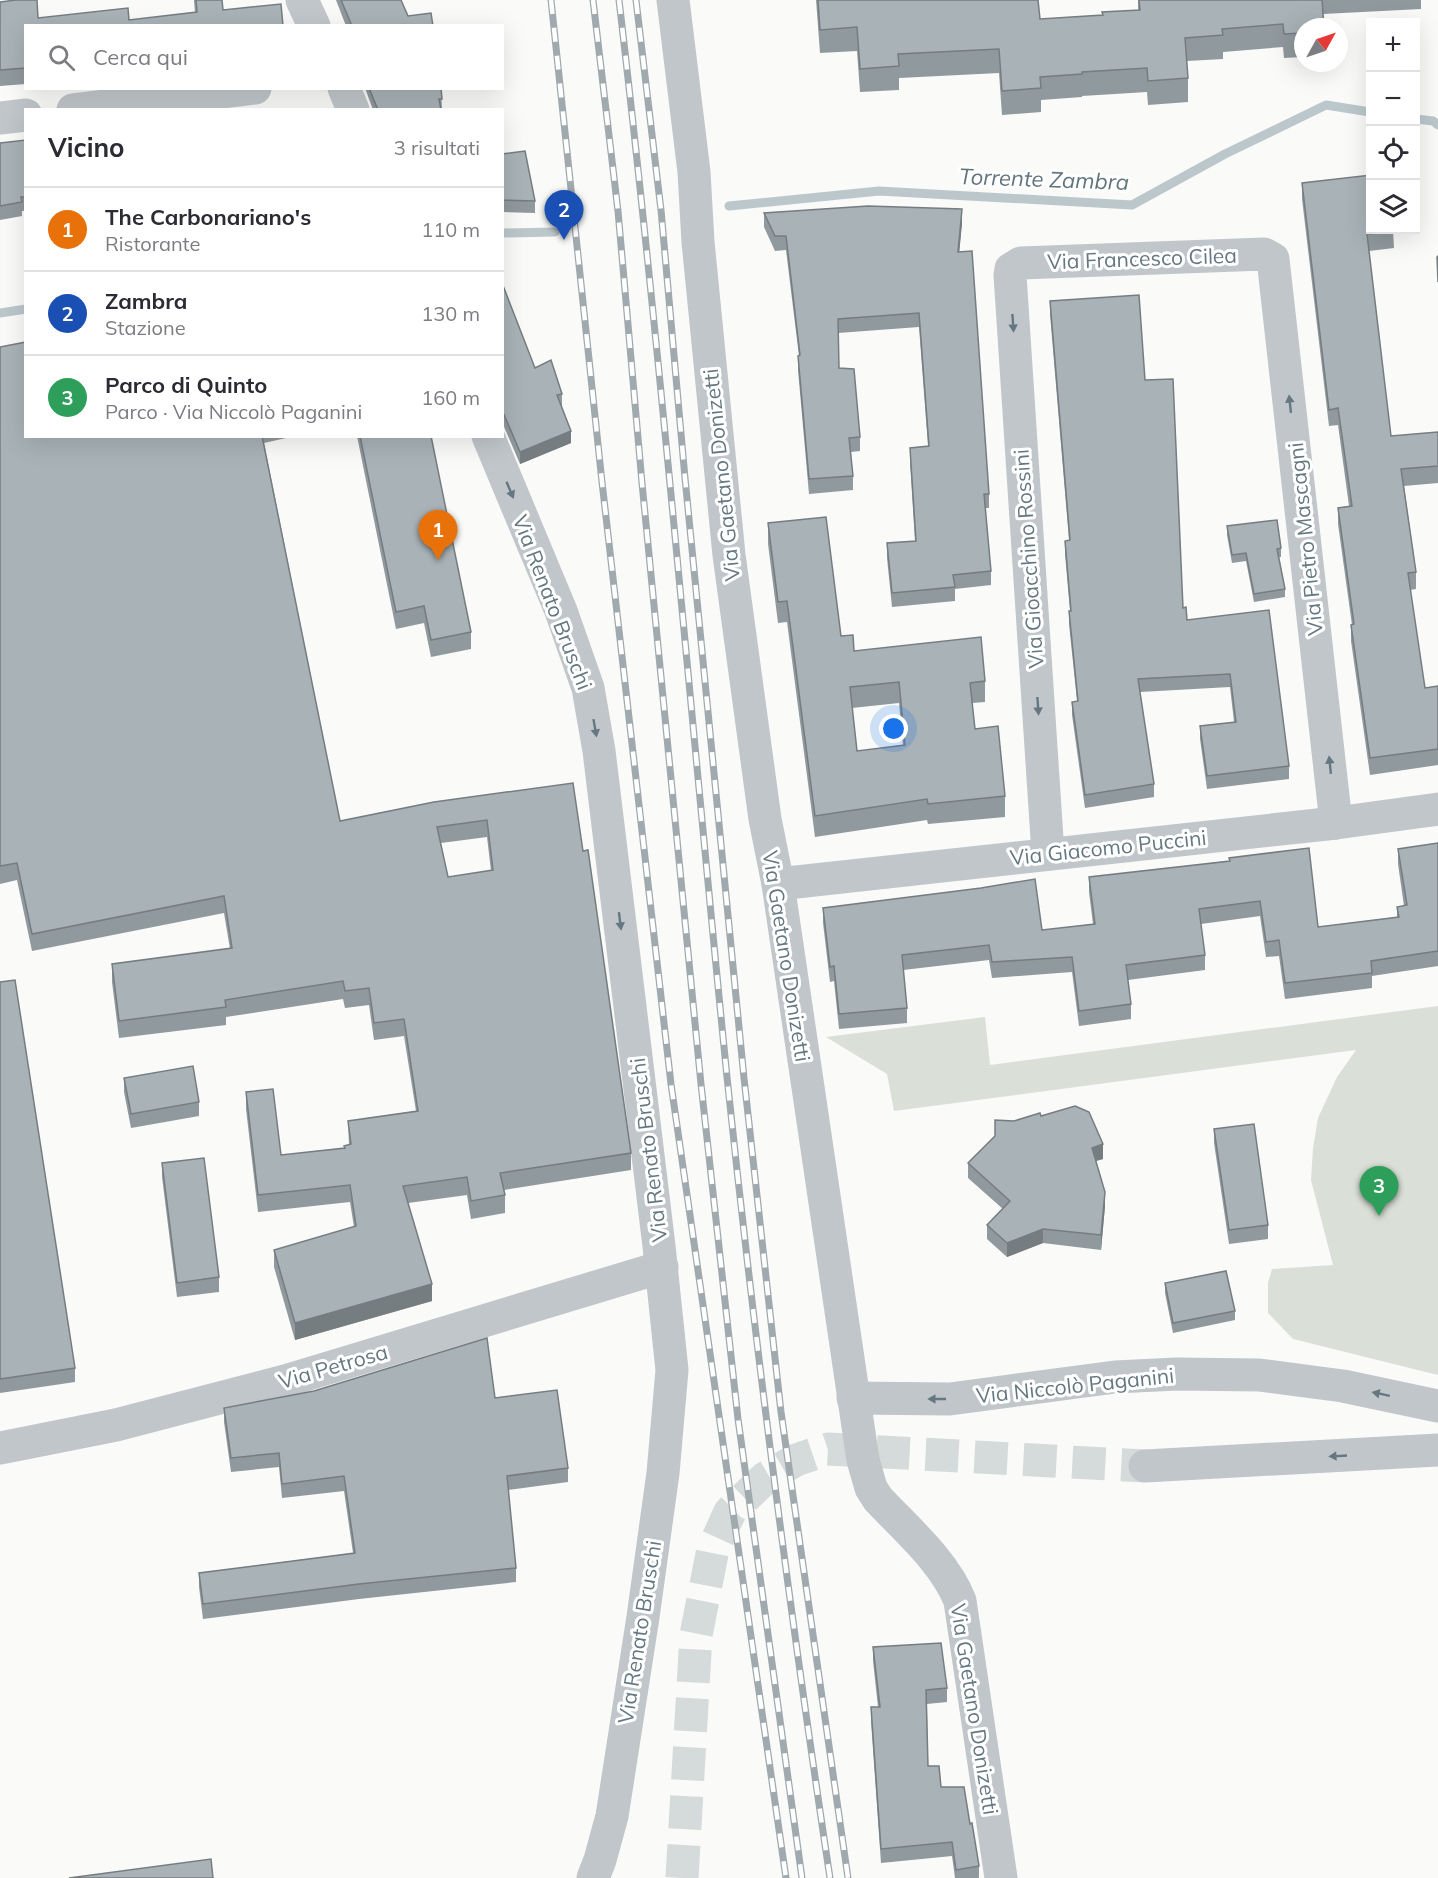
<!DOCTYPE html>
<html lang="it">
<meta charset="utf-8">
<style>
body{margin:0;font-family:Mulish,sans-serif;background:#f7f7f7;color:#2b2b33}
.controls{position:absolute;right:18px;top:18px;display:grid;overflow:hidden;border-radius:0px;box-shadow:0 6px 24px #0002}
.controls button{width:54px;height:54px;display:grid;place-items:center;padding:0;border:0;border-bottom:2px solid #e1e1e2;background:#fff;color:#2b2b33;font:30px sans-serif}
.compass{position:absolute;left:1294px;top:18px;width:54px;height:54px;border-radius:50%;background:#fff;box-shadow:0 6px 24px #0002;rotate:50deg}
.you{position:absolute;left:894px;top:729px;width:21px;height:21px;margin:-15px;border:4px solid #fff;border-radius:50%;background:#1a73e8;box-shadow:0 0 0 9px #1a73e833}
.badge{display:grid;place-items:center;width:39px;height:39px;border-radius:50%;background:#1a73e8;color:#fff;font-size:20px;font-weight:700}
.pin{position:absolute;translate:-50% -50px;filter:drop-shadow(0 2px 3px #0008)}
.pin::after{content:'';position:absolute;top:32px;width:21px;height:18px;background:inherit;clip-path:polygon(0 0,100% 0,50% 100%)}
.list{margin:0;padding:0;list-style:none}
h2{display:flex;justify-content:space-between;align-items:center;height:78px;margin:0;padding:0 24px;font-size:26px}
h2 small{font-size:20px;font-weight:400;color:#7c7c81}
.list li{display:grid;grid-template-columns:39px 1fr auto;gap:18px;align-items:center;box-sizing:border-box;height:84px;padding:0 24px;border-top:2px solid #e1e1e2}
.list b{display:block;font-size:22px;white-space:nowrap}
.list p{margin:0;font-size:20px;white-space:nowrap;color:#7c7c81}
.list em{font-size:20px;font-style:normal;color:#7c7c81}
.icon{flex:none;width:33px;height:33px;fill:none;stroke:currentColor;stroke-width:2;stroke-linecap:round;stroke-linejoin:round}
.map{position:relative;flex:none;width:1438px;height:1878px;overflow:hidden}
.search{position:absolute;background:#fff;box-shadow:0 6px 24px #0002;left:24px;top:24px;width:480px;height:66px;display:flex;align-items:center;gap:15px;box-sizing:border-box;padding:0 21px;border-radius:0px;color:#7c7c81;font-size:22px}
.panel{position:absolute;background:#fff;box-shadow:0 6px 24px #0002;left:24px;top:108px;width:480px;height:330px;border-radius:0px}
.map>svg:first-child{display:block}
</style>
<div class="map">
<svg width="1438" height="1878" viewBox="0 0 1438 1878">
<rect width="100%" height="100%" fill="#fafaf8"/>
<polygon fill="#dadfd7" points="1438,1006 1438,1375 1293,1339 1268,1313 1268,1283 1272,1269 1333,1265 1311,1180 1313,1148 1318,1118 1337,1077 1356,1050 894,1111 887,1074 826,1037 985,1017 990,1065"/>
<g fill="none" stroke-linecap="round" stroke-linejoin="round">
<g stroke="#bbc7cb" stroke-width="9">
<polyline points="1416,119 1433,121 1438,125"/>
<polyline points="729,206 879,191 1132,205 1225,154 1326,105 1370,112"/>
<polyline points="502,233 555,232"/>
<polyline points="0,313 26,309"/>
</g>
<polyline stroke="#d5dada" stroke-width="33" stroke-dasharray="33 16" stroke-linecap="butt" points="682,1878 696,1635 713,1549 730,1512 765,1478 796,1460 828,1449 1145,1466"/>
<g stroke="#c1c6ca" stroke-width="33">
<polyline points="302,0 314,26"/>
<path d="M673 0 694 172 698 242 729 555 765 819 778 884 863 1460 871 1488 878 1499C906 1529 945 1562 960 1601L1001 1878"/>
<polyline points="344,88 353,110"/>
<polyline points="73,110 255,88"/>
<polyline points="0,118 26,115"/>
<polyline points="488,436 561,611 588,688 599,751 659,1246 672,1370 663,1473 643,1617 612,1816 600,1860 593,1878"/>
<polyline points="1048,854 1010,275 1011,269 1021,263 1264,254 1273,259 1336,823"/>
<polyline points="778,884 1336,823 1438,809"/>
<polyline points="853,1398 950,1399 1115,1377 1177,1374 1259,1375 1343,1386 1438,1406"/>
<polyline points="0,1448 116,1425 285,1381 662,1267"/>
<polyline points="1145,1466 1438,1450"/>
</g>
<defs>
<g id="rail">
<polyline points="551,0 602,482 671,1084 786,1878"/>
<polyline points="593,0 618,211 642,483 701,1084 738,1419 802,1878"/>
<path d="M619 0C661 358 691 718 727 1077 755 1345 790 1612 830 1878"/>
<polyline points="636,0 661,210 685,478 744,1078 781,1412 848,1878"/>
</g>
</defs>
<use href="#rail" stroke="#a0a9ae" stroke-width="7"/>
<use href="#rail" stroke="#fff" stroke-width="4.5" stroke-dasharray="14" stroke-linecap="butt"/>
</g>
<g fill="#90999d" fill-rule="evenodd">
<polygon points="194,0 222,0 223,10 283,26 26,26 26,84 0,86 0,2 38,18 129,20 195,13"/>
<polygon points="336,0 401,0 408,16 433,26 346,26"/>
<polygon points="816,0 1038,0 1040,19 1102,15 1138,10 1138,0 1421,0 1421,9 1323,14 1303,27 1303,57 1284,58 1283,47 1223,52 1223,59 1187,61 1188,78 1188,102 1148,105 1147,92 1082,96 1082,97 1041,100 1041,112 1002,115 999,73 899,78 899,90 860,92 857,51 820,53"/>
<polygon points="365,88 441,88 442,110 373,110"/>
<polygon points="26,140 26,211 22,211 22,216 0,220 0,143"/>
<polygon points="502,154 535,201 535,213 502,212"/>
<polygon points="1302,183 1393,230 1394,248 1369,251 1391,436 1438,432 1438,483 1404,486 1416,572 1416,589 1410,590 1425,688 1438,686 1438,765 1370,775 1351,641 1351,625 1352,625 1338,524 1338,508 1349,506 1338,425 1329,426 1302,199"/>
<polygon points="764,213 962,223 959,252 989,494 989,508 985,508 991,571 991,585 955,589 955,601 892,607 887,558 887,543 915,541 910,462 910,448 928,446 919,327 838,333 839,368 860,437 860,451 851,452 853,476 853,490 809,494 798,370 799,356 786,250 775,251 764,227"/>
<polygon points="502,283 535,368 562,394 562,407 571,443 520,464 502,422"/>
<polygon points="1050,301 1145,380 1183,608 1187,620 1269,610 1289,766 1289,779 1207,789 1200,739 1200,726 1234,722 1230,687 1140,692 1154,784 1154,797 1085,808 1072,715 1072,702 1077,701 1069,624 1069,611 1070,611 1065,554 1065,541 1069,540 1050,314"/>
<path d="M0 347 26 436H295L264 443 340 821 434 802 583 851 631 1153V1170L504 1190 505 1195V1213L471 1219 467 1195 408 1203 432 1301 295 1340 274 1267V1250L354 1227 350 1202 258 1212 246 1109V1092L281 1155 344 1148 349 1145 348 1121 416 1111 404 1036 374 1040 369 1005 345 1008 343 999 226 1017V1025L119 1038 112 982V964L230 949 224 913 32 951 17 880 0 884ZM487 837 491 871 448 877 441 843Z"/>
<polygon points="357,436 431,436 471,632 471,649 431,657 424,623 396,629"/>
<path d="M768 523 841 636 854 651 985 681V702L972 703 975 729 1005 796V817L928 824 927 820 815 837 787 622 778 623 768 544ZM899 703 903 746 857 751 852 708Z"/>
<polygon points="1227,526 1281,548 1281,557 1279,557 1285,589 1285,597 1254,602 1246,561 1232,563 1227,535"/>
<polygon points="1438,843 1438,966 1372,976 1372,988 1285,999 1279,956 1266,957 1260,916 1201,924 1205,955 1205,970 1128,980 1131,1004 1131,1019 1079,1026 1072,972 992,978 989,960 903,970 907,1008 907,1023 839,1029 834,981 830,982 823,923 823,908 1042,930 1093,924 1089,892 1089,877 1229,861 1318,927 1397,917 1397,907 1404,906 1398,864 1398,849"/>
<polygon points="0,982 75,1368 75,1382 0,1393"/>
<polygon points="124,1078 199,1102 199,1116 131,1128 124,1092"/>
<polygon points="1041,1116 1103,1159 1096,1161 1105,1206 1101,1250 1043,1243 1007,1257 987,1239 987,1225 1003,1209 968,1178 968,1163 995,1136 995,1120 1014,1121"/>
<polygon points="1214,1129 1268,1225 1268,1239 1229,1244 1214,1143"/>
<polygon points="162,1163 219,1277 219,1292 177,1297 162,1177"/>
<polygon points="1165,1283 1235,1311 1235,1320 1173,1333 1165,1293"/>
<polygon points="495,1398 568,1468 568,1482 508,1490 516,1568 516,1582 359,1599 203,1619 199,1587 199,1573 353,1553 344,1491 282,1498 279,1467 231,1472 224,1422 224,1408"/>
<polygon points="873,1647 947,1688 947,1702 927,1704 928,1766 941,1787 970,1824 979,1866 979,1878 955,1878 952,1856 881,1863 871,1721 871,1707 878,1707 873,1661"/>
</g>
<g fill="#767d80">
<polygon points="962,209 962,223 958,266 958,252"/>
<polygon points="571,431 571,443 520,464 520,452"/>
<polygon points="1103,1144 1103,1159 1092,1162 1092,1148"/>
<polygon points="1105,1192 1105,1206 1101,1250 1101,1235"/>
<polygon points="1043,1229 1043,1243 1007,1257 1007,1243"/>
<polygon points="432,1284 432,1301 295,1340 295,1323"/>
</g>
<g fill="#a8b2b7" stroke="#767d80" stroke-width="1.5" fill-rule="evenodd">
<polygon points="16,0 37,0 38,18 128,8 129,20 197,12 196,0 222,0 223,10 281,4 283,26 26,26 26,68 0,70 0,2"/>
<polygon points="341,0 401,0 408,16 431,13 433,26 352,26"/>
<polygon points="818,0 1038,0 1040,19 1103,15 1102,12 1140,10 1139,0 1322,0 1324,27 1303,27 1303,33 1284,34 1283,24 1222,29 1223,35 1185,38 1188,78 1148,81 1147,68 1082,72 1082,74 1040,77 1041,88 1002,91 999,49 898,54 899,66 860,69 857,27 820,30"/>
<polygon points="369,88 441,88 442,99 439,99 441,110 378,110"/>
<polygon points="26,140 26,197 21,197 22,202 0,206 0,143"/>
<polygon points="525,151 535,201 502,200 502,154"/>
<polygon points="1371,175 1371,230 1393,230 1394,231 1367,234 1391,436 1438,432 1438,466 1401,469 1416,572 1408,573 1425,688 1438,686 1438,749 1370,758 1351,625 1354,624 1338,508 1352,506 1338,408 1329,410 1302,183"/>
<polygon points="868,206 962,209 958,252 972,251 989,494 984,494 991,571 953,575 955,587 892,593 887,543 916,541 910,448 929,446 919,313 838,319 839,368 854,369 860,437 849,438 853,476 809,479 798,356 800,355 786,236 775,236 764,213"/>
<polygon points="1438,256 1438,282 1437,257"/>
<polygon points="502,283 535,368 551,360 562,394 557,395 571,431 520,452 502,410"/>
<polygon points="1139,295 1145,380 1173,379 1183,608 1186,607 1187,620 1269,610 1289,766 1207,776 1200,726 1236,722 1230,674 1138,679 1154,784 1085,795 1072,702 1078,701 1069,611 1071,611 1065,541 1070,540 1050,301"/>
<path d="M26 342V436H262L340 821 434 802 573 783 583 851 588 850 631 1153 500 1173 505 1195 471 1201 467 1177 403 1186 432 1284 295 1323 274 1250 356 1226 350 1185 258 1195 246 1092 273 1089 281 1155 345 1148 344 1146 351 1144 348 1121 418 1111 404 1019 374 1023 369 988 345 991 343 981 225 1000 226 1007 119 1021 112 964 232 948 224 896 32 934 17 863 0 866V347ZM487 820 493 870 448 877 437 827Z"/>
<polygon points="360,436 431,436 471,632 431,640 424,606 396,612"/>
<path d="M826 517 841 636 853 635 854 651 981 637 985 681 970 683 975 729 998 726 1005 796 928 804 927 799 815 816 787 601 778 602 768 523ZM899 682 905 745 857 751 850 687Z"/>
<polygon points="1277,520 1281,548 1277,549 1285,589 1254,594 1246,553 1232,555 1227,526"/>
<polygon points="1438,843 1438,951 1371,961 1372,973 1285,983 1279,940 1266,942 1260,901 1199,909 1205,955 1126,965 1131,1004 1079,1011 1072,957 992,962 989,945 902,955 907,1008 839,1014 834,966 830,967 823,908 981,888 1035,879 1042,930 1095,924 1089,877 1230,861 1229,858 1309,848 1318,927 1399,917 1397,907 1407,905 1398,849"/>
<polygon points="15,980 75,1368 0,1379 0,982"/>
<polygon points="193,1066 199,1102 131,1114 124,1078"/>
<polygon points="1075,1106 1089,1112 1103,1144 1092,1148 1105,1192 1101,1235 1043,1229 1007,1243 987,1225 1010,1201 968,1163 995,1136 995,1120 1014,1121 1040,1113 1041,1116"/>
<polygon points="1254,1124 1268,1225 1229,1230 1214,1129"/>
<polygon points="204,1158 219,1277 177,1283 162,1163"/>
<polygon points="1226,1271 1235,1311 1173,1323 1165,1283"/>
<polygon points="487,1338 495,1398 557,1390 568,1468 507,1476 516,1568 359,1584 203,1604 199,1573 355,1553 344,1476 282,1484 279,1453 231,1458 224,1408 314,1391"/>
<polygon points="941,1643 947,1688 926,1690 928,1766 939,1766 941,1787 964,1787 970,1824 972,1823 979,1866 956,1870 952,1842 881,1849 871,1707 880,1707 873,1647"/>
<polygon points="211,1859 213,1878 69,1878"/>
</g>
<defs><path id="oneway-solid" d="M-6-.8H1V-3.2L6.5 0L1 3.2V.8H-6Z" transform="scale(1.5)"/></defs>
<g fill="#657882">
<use href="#oneway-solid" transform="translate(1013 323) rotate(86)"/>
<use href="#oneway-solid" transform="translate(1290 404) rotate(-96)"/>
<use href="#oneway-solid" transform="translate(510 490) rotate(67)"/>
<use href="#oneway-solid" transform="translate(1038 706) rotate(86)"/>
<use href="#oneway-solid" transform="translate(595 728) rotate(80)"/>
<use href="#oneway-solid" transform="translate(1330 765) rotate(-96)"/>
<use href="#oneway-solid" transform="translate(620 921) rotate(83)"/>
<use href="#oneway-solid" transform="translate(1381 1394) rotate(-168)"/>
<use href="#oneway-solid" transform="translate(937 1399) rotate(180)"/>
<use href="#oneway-solid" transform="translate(1338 1456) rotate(177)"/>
</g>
<g text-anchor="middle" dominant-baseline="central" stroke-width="6" stroke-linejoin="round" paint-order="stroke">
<g font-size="21" fill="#657882" stroke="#fff">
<text transform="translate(1142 258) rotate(-2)">Via Francesco Cilea</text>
<text transform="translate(721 475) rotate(-96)">Via Gaetano Donizetti</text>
<text transform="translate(1305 539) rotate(-96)">Via Pietro Mascagni</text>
<text transform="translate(1028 559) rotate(-94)">Via Gioacchino Rossini</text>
<text transform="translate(553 602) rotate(69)">Via Renato Bruschi</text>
<text transform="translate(1108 847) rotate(-6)">Via Giacomo Puccini</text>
<text transform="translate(787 956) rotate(81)">Via Gaetano Donizetti</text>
<text transform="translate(648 1150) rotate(-97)">Via Renato Bruschi</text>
<text transform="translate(333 1366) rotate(-16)">Via Petrosa</text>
<text transform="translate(1075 1385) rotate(-6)">Via Niccolò Paganini</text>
<text transform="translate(639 1632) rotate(-81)">Via Renato Bruschi</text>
<text transform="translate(975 1709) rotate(81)">Via Gaetano Donizetti</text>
</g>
<g font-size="22" font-style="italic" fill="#60767c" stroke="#fff">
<text transform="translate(1044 179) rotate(2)">Torrente Zambra</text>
</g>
</g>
</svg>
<div class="controls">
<button>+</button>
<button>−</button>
<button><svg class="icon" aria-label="locate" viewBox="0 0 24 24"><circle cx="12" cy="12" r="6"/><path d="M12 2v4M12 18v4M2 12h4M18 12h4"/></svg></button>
<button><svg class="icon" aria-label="layers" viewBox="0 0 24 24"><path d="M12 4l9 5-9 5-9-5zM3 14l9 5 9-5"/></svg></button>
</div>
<svg class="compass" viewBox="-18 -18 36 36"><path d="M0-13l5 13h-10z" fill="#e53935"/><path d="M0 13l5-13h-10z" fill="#7c7c81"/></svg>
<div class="you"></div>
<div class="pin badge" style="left:438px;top:560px;background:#e8710a">1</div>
<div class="pin badge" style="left:564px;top:240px;background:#1a4fb4">2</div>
<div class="pin badge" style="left:1379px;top:1216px;background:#2e9e5b">3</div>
<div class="search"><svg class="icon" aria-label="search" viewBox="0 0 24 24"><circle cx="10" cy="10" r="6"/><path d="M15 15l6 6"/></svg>Cerca qui</div>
<section class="panel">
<h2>Vicino<small>3 risultati</small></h2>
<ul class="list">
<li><span class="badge" style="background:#e8710a">1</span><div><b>The Carbonariano's</b><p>Ristorante</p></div><em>110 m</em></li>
<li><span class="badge" style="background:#1a4fb4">2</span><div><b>Zambra</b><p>Stazione</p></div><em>130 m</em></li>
<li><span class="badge" style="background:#2e9e5b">3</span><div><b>Parco di Quinto</b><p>Parco · Via Niccolò Paganini</p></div><em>160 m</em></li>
</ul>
</section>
</div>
